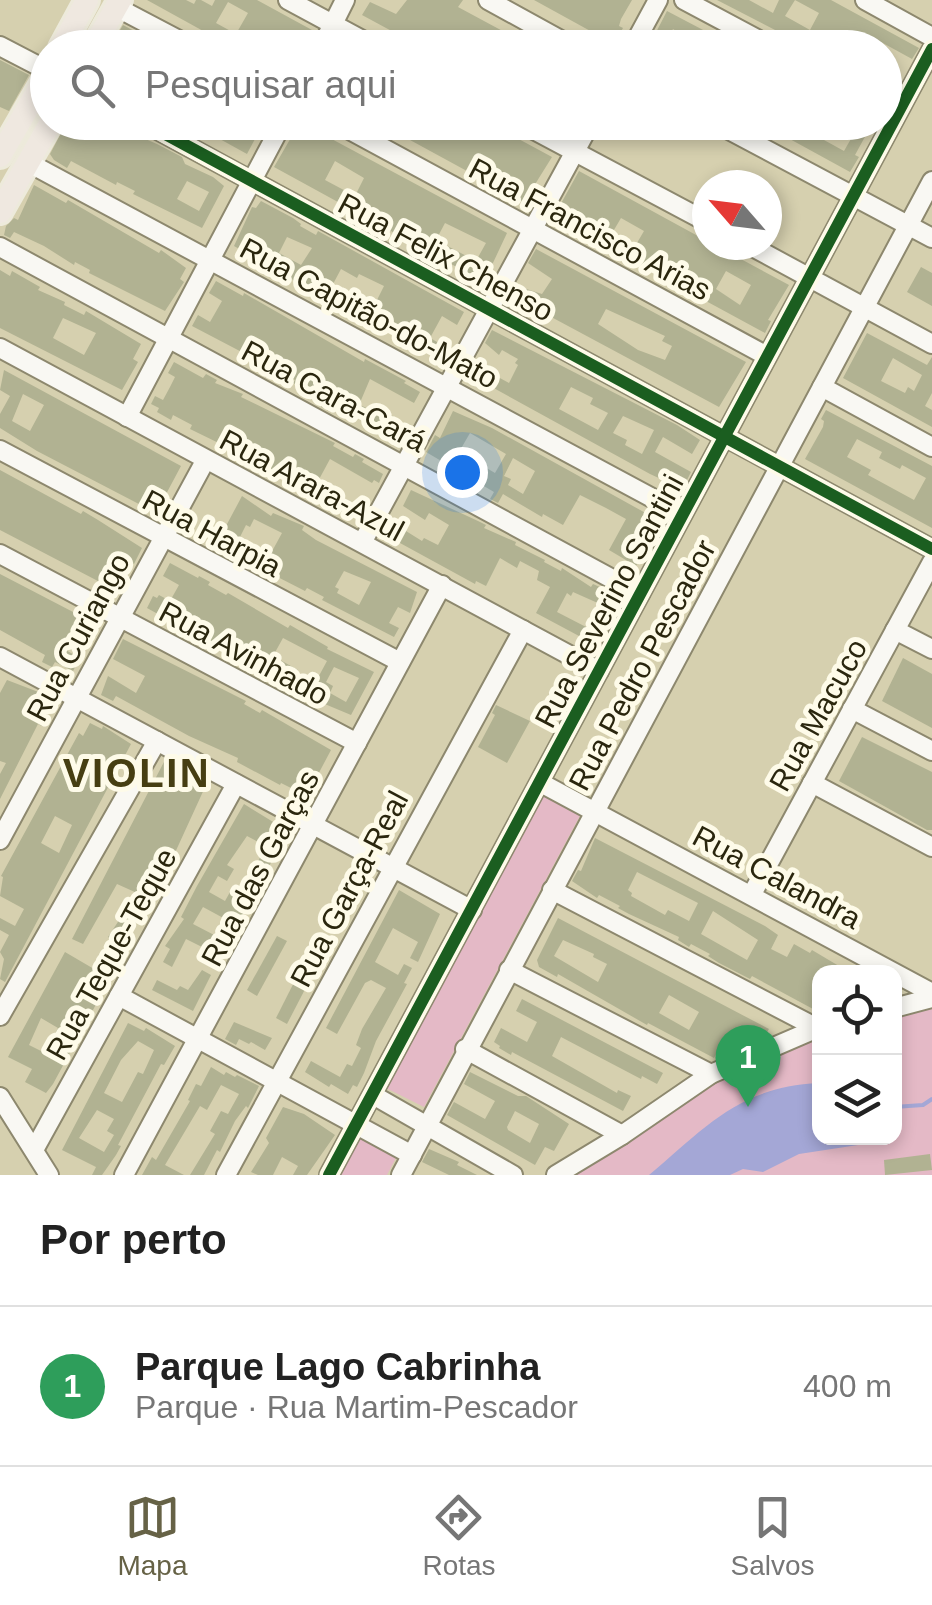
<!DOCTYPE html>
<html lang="pt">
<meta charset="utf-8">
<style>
body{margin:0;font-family:Helvetica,sans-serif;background:#f6f6f6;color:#222}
.controls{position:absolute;right:30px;bottom:30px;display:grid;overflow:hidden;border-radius:20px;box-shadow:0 5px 15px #0003}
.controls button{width:90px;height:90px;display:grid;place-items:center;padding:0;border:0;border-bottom:2px solid #e0e0e0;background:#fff;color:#222;font:50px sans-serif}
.compass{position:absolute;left:692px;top:170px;width:90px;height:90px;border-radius:50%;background:#fff;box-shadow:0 5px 15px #0003;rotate:298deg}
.you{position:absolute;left:462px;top:472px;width:35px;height:35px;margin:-25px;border:8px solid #fff;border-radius:50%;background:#1a73e8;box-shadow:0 0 0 15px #1a73e833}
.badge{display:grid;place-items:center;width:65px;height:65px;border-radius:50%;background:#666246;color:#fff;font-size:32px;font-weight:700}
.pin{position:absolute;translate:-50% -82px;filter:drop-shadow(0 2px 5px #0008)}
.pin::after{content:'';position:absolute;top:52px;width:35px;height:30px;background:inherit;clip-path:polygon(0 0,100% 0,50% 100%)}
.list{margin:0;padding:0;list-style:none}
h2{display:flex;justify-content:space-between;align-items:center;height:130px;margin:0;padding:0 40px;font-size:42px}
h2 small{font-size:32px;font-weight:400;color:#767676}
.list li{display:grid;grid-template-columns:65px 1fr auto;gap:30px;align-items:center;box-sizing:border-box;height:160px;padding:0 40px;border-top:2px solid #e0e0e0}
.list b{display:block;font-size:38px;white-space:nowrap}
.list p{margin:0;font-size:32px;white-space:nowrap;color:#767676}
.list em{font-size:32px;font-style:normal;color:#767676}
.icon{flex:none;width:55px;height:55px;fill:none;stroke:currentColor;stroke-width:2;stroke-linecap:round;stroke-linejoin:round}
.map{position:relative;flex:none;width:932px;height:1175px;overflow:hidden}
.search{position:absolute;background:#fff;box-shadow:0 5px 15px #0003;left:30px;right:30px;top:30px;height:110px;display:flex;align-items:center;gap:25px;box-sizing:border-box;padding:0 35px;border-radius:55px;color:#767676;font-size:38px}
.sheet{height:290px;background:#fff}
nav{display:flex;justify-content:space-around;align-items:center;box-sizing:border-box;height:140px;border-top:2px solid #e0e0e0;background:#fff;font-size:28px;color:#767676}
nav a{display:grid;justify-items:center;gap:5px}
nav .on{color:#666246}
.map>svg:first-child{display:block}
</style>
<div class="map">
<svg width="932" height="1175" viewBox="0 0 932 1175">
<rect width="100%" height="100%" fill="#d6d0af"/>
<g fill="#e4b9c6">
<polygon points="543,791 582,812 424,1107 382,1086"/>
<polygon points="932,1004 932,1175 563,1175 726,1077 819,1034 820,1138 894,1138 895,1014"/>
<polygon points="357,1133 398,1154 387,1175 334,1175"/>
</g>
<path fill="#a4a7d6" d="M819 1083 820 1138H855L858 1145 799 1154 763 1172 743 1169 730 1175H649C707 1126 739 1087 819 1083Z"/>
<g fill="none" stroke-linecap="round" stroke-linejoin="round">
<polyline stroke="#a4a7d6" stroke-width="4" points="894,1107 923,1105 932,1099"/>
</g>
<g fill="#b1b292" fill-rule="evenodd">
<path d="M147 0H186L194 4 196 0H201L212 6 215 0H257L312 30 305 43 300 40 295 48H234ZM228 2 248 13 236 34 216 23Z"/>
<polygon points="407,0 463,0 458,7 534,48 423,48 362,15 370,2 396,14"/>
<polygon points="534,0 632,0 621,19 619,26 623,28 614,44"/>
<polygon points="717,0 749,0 773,13 779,0 795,0 785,16 810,30 819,13 795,0 831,0 919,48 912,59 881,42 878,48 810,48"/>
<polygon points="667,11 705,31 736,48 703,48 673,29 663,48 648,48"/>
<polygon points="123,25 138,33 163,48 116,48 118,45 113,42"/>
<polygon points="0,60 29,75 9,111 0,107"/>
<path d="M67 122H122L120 128 157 144 182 157 185 164 213 177 224 186 202 228 133 194 135 191 117 182 116 185 71 161 67 168 54 160 50 154ZM187 181 209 192 199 211 177 199Z"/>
<polygon points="189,122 264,122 247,154"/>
<path d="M300 122 507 233 484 282 274 167ZM335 161 364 178 355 196 325 180ZM445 223 486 243 476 261 436 240Z"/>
<polygon points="377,122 412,122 410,126 427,135 429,131 440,137 448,122 487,122 552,157 524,202"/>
<polygon points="759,122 832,122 824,140 844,151 856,130 842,122 873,122 855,155 859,157 850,172"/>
<path d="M579 171 707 241V245H715L789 285 768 320 771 321 765 333 553 218ZM621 218 644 231 634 248 611 235ZM726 271 751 285 740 305 716 289Z"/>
<polygon points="34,185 66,203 68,200 80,207 159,253 161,250 186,268 180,279 184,282 165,311 89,273 90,270 75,262 74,265 44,246 14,232 10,238 4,235 6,226 14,218 18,220"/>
<path d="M261 201 293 218 301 224 300 226 316 235 318 231 464 312 457 325 442 316 430 338 446 347 440 357 352 309 359 296 375 304 384 286 359 274 357 278 341 269 332 286 352 300 346 310 234 246 252 207 256 208ZM287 237 312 248 301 265 279 253Z"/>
<path d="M536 249 746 362 719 407 514 297 520 287 542 294 552 279 528 263ZM606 309 665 336 662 341 672 346 665 360 638 350 598 324Z"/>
<polygon points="921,267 932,273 932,306 907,292"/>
<path d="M0 270 10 276 12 271 40 287 38 290 65 302 64 305 84 315 86 311 141 344 133 359 138 362 122 390 0 328ZM63 318 96 333 84 355 53 338Z"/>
<polygon points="216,281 243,296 244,293 364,362 365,359 406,381 404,383 420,392 414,403 370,379 356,412 341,404 335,404 331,412 321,407 326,397 293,383 295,380 192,326 198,315 210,322 222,301 209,293"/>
<path d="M492 330 677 425 700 440 692 454 663 437 655 452 691 472 687 480 681 477 676 486 650 474 470 375 476 365 509 383 518 365 515 363 518 359 502 350 499 355 485 343ZM571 387 593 398 590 404 608 413 598 430 559 409ZM623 416 654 430 642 454 625 445 627 440 613 433Z"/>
<path d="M867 333 927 365 932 357V393L925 406 932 410V427L843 378ZM893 358 922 375 914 391 908 387 905 393 881 381Z"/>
<polygon points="174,362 203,378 206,374 217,380 215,383 243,394 241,397 335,443 333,446 353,457 355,454 364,459 362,462 383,474 379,483 374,480 372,483 330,459 316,485 327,492 322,500 268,467 190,429 192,425 173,415 171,420 157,412 159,408 151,404 155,396 163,400 170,387 175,377 168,373"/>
<path d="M4 370 181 466 165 496 168 498 160 515 37 451 0 428V414L10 396 0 390ZM23 394 44 405 30 431 12 421Z"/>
<polygon points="362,406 377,413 380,408 400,421 398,424 403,427 398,435 357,415"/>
<path d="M826 410 932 466V528L805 459 823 427 824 421 821 419ZM857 439 882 452 879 458 900 469 902 465 926 478 914 500 868 475 871 470 847 457Z"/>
<path d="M453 411 492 428 660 521 653 534 645 529 635 547 644 551 636 566 609 550 626 519 606 508 580 495 563 525 543 514 542 517 503 494 498 503 490 499 494 492 426 452 435 435 440 438ZM470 433 506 454 495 473 459 452ZM513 458 535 471 523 494 508 485 511 479 504 476Z"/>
<polygon points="0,470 81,514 83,511 98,520 142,548 134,564 126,560 117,577 125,581 119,592 0,530"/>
<path d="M411 490 478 521 486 525 484 528 516 542 515 545 545 560 544 562 561 571 562 568 591 587 593 584 602 588 600 592 615 601 608 614 613 617 608 625 605 623 594 644 536 613 550 587 537 580 539 571 520 561 517 568 500 558 486 586 476 581 475 584 400 543 388 533 393 523 422 541 424 538 438 545 449 525 429 513 425 520 403 506ZM573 592 600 604 588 628 557 612 567 593 571 596Z"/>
<path d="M242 496 271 516 273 513 304 526 302 530 316 540 417 592 410 613 398 607 389 623 399 628 394 637 322 600 324 597 307 588 305 591 262 569 264 566 249 558 247 561 232 553 234 549 218 541ZM254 519 282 533 270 555 238 541 246 525 250 527ZM344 571 371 582 359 605 337 593 339 589 335 587Z"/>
<path d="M170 563 198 578 199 576 210 582 208 585 226 595 228 593 288 628 290 625 328 647 327 649 374 672 351 715 308 697 147 608 153 596 157 598 159 595 170 601 179 585 163 576ZM283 638 327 661 314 685 296 674 298 670 273 656ZM334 667 359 678 346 702 330 693 333 686 326 682Z"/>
<polygon points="0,574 100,626 93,638 73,627 62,648 80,658 73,671 55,662 52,667 42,662 45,655 0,630"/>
<polygon points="123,639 246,701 244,704 260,713 262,710 331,750 314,782 320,785 313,799 281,783 280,785 237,762 238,758 189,736 116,696 113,701 101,695 108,676 136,693 145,676 113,659"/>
<polygon points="903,658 932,674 932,728 882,701"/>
<polygon points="7,680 41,693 39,697 53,705 42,726 38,724 0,799 0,774 6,763 0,761 0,693"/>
<polygon points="496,705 530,721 507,763 478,747 495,715 492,713"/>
<path d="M90 723 102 729 103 726 131 744 5 982 0 979 4 959 0 952 9 935 0 930V918L15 926 24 909 0 896 3 877 1 876 79 733 83 736ZM55 816 72 825 59 853 41 843Z"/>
<polygon points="862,737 932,772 932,830 927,830 839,781"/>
<polygon points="165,760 206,785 168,868 123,945 108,937 137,893 117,884 83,944 72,939"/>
<path d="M244 804 283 828 272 849 276 851 269 867 220 956 186 939 172 967 163 962 170 949 165 946 184 919 181 917 197 886ZM247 836 266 846 243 890 234 885 225 901 209 892 218 876 227 881 234 869 227 865ZM203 907 227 920 218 937 193 924Z"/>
<path d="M595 838 765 926 778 935 771 949 787 957 794 944 810 953 812 950 849 972 820 971V996L813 1009 752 976 750 979 719 963 708 956 710 954 691 944 689 947 678 940 679 937 629 914 618 908 620 906 599 895 597 898 572 881 578 870 581 871ZM637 872 698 903 689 921 668 910 665 915 631 896 632 893 628 890ZM713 911 758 940 747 960 701 934Z"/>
<polygon points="399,890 440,914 418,962 410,958 418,942 393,928 375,962 398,975 404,964 412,968 404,983 407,984 376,1041 364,1073 357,1087 353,1085 348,1094 331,1084 329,1087 305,1072 311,1061 340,1077 347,1064 352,1066 361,1048 356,1045 362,1029 386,988 371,980 365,983 337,1034 326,1028"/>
<path d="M558 918 769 1029 764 1037 754 1035 752 1039 743 1034 734 1050 721 1045 714 1058 648 1023 647 1025 558 974 557 977 539 967 537 960ZM563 940 594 954 593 957 607 964 598 982 554 956ZM669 995 699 1012 689 1030 659 1013Z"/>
<polygon points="277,936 287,941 257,996 247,990"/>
<polygon points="317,937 329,943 287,1024 276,1018"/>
<path d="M116 941 127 947 53 1084 46 1093 25 1082 32 1069 8 1057 65 952 94 969 102 954 108 957ZM41 1018 58 1028 45 1053 29 1045Z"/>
<polygon points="202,970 211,975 193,1011 152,990 157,980 177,990 180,986 188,990"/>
<polygon points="522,999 663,1073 657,1084 642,1076 641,1079 561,1037 552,1056 617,1093 618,1090 631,1096 623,1111 512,1052 511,1055 499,1048 500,1046 494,1042 501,1028 527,1042 537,1022 516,1011"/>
<polygon points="234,1022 272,1038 265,1050 251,1042 249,1044 239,1039 236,1045 225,1039"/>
<path d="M128 1023 144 1031 146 1028 175 1046 164 1065 161 1064 118 1145 121 1146 116 1155 102 1175H92L96 1167 62 1150ZM138 1041 154 1050 143 1074 138 1072 122 1102 104 1093 121 1060ZM97 1110 114 1119 107 1131 114 1135 104 1152 79 1138Z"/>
<polygon points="211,1067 224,1075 226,1072 235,1077 237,1075 259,1086 248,1108 246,1106 235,1121 220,1152 217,1150 204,1175 190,1175 215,1134 210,1131 221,1111 228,1114 239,1094 221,1085 207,1110 200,1106 165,1165 184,1175 142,1175 152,1157 156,1160 190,1101 188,1100 196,1084 201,1086"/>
<path d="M470 1072 518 1096H526L569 1124 554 1151 545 1147 535 1165 447 1115 454 1102 485 1119 495 1101 464 1084ZM515 1111 539 1124 530 1143 508 1130 507 1127Z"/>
<polygon points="283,1107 304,1114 335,1135 307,1175 293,1175 298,1166 282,1157 273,1175 258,1175 251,1172 269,1143 266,1138"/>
<polygon points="429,1149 459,1162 457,1165 477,1175 449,1175 422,1162"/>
<polygon points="930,1154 932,1170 885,1175 884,1160"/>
</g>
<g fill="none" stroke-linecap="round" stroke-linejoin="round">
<defs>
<g id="minor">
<polyline points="288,0 377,48"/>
<polyline points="488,0 575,48"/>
<polyline points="684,0 774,48"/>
<polyline points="865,0 932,37"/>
<polyline points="116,7 194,48"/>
<polyline points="0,46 48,71"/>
<polyline points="321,48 345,0"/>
<polyline points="632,48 658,0"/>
<polyline points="143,122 932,549"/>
<polyline points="335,122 767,356"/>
<polyline points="519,122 707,222"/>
<polyline points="714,122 932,238"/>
<polyline points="29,163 682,514"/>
<polyline points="749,245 932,344"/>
<polyline points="0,247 640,594"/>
<polyline points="0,348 599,671"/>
<polyline points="822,387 932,447"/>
<polyline points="127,417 283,122"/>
<polyline points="0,450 400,662"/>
<polyline points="363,541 591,122"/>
<polyline points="0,554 357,743"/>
<polyline points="895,630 932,649"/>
<polyline points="0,657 472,910"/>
<polyline points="852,709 932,751"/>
<polyline points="541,783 932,993"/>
<polyline points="812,783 932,847"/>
<polyline points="0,840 205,461"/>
<polyline points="552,890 817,1028"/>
<polyline points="752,894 932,562"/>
<polyline points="509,970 711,1074"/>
<polyline points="119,996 412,1155"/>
<polyline points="894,1008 932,998"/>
<polyline points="0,1016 157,741"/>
<polyline points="465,1049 622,1135"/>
<polyline points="373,1095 513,1175"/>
<polyline points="0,1097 49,1175"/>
<polyline points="34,1150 236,784"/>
<polyline points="124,1175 442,585"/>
<polyline points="226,1175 523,630"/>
<polyline points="329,1175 932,49"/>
<polyline points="401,1175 932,181"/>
<polyline points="556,1175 622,1135 711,1074 820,1027"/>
</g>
<g id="major">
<polyline points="61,48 87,0"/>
<polyline points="93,48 120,0"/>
<polyline points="0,156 48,73"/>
<polyline points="0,212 51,122"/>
</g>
</defs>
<use href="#minor" stroke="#8d886e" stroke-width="22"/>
<use href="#major" stroke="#edeadb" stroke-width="28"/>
<use href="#minor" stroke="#f9f8f3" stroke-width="18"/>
<use href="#major" stroke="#efe8e0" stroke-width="22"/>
<defs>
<g id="cycleway">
<polyline points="143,122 932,549"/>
<polyline points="329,1175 932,49"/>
</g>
</defs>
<use href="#cycleway" stroke="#fefbe9" stroke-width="19"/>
<use href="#cycleway" stroke="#1b5e20" stroke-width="12"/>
</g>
<g text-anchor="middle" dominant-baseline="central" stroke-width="10" stroke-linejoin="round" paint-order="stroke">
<g font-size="30" fill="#2a260e" stroke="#fefbe9">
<text transform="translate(590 229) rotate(28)">Rua Francisco Arias</text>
<text transform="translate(446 257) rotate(28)">Rua Felix Chenso</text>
<text transform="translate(369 313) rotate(28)">Rua Capitão-do-Mato</text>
<text transform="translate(334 396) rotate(28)">Rua Cara-Cará</text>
<text transform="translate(312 485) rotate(28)">Rua Arara-Azul</text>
<text transform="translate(212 533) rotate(28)">Rua Harpia</text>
<text transform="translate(609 601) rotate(-62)">Rua Severino Santini</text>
<text transform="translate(78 637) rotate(-62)">Rua Curiango</text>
<text transform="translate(244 653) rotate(28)">Rua Avinhado</text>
<text transform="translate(642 665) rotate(-62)">Rua Pedro Pescador</text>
<text transform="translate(818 715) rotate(-61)">Rua Macuco</text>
<text transform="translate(260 868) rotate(-62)">Rua das Garças</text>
<text transform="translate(777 877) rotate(28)">Rua Calandra</text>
<text transform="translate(349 889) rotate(-62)">Rua Garça-Real</text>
<text transform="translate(111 954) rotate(-61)">Rua Teque-Teque</text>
</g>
<g font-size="40" font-weight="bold" letter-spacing="2.5" fill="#463e12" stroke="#fefbe9">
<text x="137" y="773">VIOLIN</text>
</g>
</g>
</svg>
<div class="controls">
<button><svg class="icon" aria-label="locate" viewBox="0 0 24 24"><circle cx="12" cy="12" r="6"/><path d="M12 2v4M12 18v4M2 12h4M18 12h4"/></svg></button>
<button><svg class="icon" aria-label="layers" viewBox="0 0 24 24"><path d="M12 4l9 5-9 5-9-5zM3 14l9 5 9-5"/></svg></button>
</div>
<svg class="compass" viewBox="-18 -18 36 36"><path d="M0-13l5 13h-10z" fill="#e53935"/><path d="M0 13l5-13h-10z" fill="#767676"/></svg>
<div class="you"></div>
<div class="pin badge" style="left:748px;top:1107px;background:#2e9e5b">1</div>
<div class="search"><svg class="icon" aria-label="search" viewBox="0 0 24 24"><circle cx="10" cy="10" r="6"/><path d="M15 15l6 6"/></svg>Pesquisar aqui</div>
</div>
<section class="sheet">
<h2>Por perto<small></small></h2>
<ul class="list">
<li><span class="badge" style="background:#2e9e5b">1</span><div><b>Parque Lago Cabrinha</b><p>Parque · Rua Martim-Pescador</p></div><em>400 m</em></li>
</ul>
</section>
<nav>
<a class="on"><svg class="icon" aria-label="map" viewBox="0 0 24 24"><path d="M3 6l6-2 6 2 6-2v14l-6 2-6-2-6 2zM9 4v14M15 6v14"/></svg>Mapa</a>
<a><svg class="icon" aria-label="directions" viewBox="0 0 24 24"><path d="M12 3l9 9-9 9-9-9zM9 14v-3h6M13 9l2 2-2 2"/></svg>Rotas</a>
<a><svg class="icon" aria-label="saved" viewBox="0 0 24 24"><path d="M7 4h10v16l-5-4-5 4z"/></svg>Salvos</a>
</nav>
